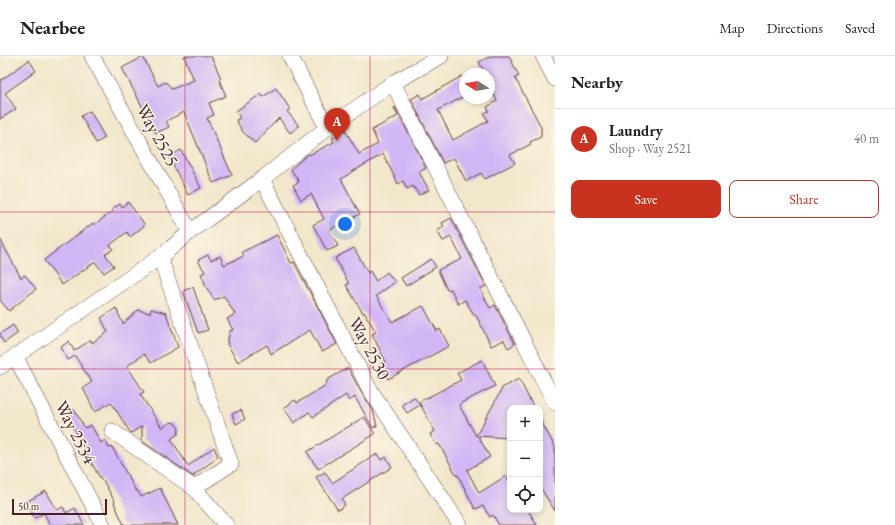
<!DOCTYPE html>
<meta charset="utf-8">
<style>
body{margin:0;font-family:"EB Garamond",serif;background:#f6f6f6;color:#202124}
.controls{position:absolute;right:12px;bottom:12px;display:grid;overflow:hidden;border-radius:8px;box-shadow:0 2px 6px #0003}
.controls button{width:36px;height:36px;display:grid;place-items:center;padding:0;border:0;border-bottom:1px solid #e0e0e0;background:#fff;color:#202124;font:20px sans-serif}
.compass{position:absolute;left:459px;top:12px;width:36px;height:36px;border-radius:50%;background:#fff;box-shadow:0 2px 6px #0003;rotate:281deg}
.scale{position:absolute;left:12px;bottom:10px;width:95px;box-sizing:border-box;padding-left:4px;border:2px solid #4a1f2b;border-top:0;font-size:11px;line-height:14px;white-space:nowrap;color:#4a1f2b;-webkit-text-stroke:3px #fcf5e5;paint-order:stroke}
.you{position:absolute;left:345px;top:168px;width:14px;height:14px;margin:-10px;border:3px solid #fff;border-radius:50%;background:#1a73e8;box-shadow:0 0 0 6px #1a73e833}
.badge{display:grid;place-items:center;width:26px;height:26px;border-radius:50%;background:#c8321e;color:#fff;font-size:13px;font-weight:700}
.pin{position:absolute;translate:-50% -33px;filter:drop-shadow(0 1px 2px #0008)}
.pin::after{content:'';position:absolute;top:21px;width:14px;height:12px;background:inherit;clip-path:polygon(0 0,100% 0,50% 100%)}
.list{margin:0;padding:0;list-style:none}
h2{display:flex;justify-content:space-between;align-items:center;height:52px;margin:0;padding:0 16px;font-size:17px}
h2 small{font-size:13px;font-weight:400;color:#757577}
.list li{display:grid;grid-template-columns:26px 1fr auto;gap:12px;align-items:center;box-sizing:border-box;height:60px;padding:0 16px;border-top:1px solid #e0e0e0}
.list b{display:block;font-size:15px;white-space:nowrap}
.list p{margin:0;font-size:13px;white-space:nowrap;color:#757577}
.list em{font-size:13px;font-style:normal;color:#757577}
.actions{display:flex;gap:8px;padding:12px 16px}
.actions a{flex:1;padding:9px 0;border:1px solid #c8321e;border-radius:8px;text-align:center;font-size:14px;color:#c8321e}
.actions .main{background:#c8321e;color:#fff}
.icon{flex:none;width:22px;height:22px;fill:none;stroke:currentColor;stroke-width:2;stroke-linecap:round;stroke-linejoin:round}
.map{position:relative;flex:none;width:555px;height:469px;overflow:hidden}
header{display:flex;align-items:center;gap:24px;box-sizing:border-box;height:56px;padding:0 20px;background:#fff;border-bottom:1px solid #e0e0e0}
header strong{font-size:19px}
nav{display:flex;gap:22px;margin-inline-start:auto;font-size:14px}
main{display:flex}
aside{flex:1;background:#fff}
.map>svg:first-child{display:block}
</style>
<header>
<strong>Nearbee</strong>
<nav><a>Map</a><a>Directions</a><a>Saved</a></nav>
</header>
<main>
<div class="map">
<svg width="555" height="469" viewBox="0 0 555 469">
<rect width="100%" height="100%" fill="#fcf5e5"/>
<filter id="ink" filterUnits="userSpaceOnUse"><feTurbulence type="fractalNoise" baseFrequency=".025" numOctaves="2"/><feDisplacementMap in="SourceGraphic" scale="8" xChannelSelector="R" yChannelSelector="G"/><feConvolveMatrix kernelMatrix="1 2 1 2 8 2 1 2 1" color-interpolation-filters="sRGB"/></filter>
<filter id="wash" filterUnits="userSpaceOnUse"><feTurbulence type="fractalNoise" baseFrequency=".012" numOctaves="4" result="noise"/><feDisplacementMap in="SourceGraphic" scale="16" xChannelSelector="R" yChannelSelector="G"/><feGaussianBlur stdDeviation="0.9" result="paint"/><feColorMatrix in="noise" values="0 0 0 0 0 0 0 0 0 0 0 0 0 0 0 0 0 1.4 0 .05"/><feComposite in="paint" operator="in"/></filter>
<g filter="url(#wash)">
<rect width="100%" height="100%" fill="#f1e7cb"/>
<g id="blocks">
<g fill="#d0b6f5">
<polygon points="184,0 211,0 221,22 219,23 226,40 209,47 214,59 207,62 232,119 213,127 184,56 166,65 169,71 156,77 122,12 143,1 158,30 166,26 172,33 194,24"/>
<polygon points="491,0 509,0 519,20 515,22 541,71 541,81 530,86 531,88 510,99 515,107 485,123 481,117 466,125 454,102 443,107 411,43 420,38 422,43 462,20 465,26 465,40 438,54 453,84 488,65 484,57 489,55 487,51 497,45 489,27 489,18 485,18 479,6"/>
<polygon points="29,4 36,15 5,37 16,53 0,63 0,25"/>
<polygon points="276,32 290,53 287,55 299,70 290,77 279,62 255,87 243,76 236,64 240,62 236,55 261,38 263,41"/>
<polygon points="395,51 426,112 419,116 429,134 419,139 413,130 407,133 403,125 398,128 383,98 352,116 341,123 360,158 329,174 338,190 327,195 313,169 324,163 311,138 301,144 293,129 299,126 291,113 308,98 309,99 334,86 332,82 345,74 359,98 378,88 372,74 398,60 394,52"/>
<polygon points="90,55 105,82 96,87 81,60"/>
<polygon points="181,94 201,132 188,139 169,101"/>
<polygon points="128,146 145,169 130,181 127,176 110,189 113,193 105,198 114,210 104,217 95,206 62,229 44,204 93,167 94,169 113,155 112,153 120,148 122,151"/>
<polygon points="451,162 486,230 480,233 490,252 495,249 515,288 508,292 504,284 491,290 476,259 475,260 465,244 458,248 451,233 447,234 438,214 462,203 451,181 443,185 437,175 444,171 442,167"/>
<polygon points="277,179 291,207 294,206 337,288 322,296 310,274 271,298 267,289 238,306 227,288 230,275 233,274 227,263 235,258 224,240 214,244 204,227 205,227 201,218 205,216 198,204 208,199 211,204 220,200 224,209 244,200 242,196"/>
<polygon points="0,183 21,222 25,219 36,233 9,255 0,244"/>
<polygon points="354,192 368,217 370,215 376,225 387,216 395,226 376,240 392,266 423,250 437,275 440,273 449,290 388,323 381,309 386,306 372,278 376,276 364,256 363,257 346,229 349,228 335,202"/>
<polygon points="431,203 436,211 406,230 401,222"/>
<polygon points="193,231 208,274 198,277 183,235"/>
<polygon points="116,252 123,268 138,254 150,257 151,253 166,257 178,291 151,307 144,298 127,310 144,336 140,338 162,372 170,366 175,367 179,373 178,378 171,383 188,410 214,391 218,401 194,419 194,421 142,385 142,370 131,377 130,376 111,346 95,356 83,332 92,326 75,300 68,304 61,291 69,285 74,295 91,284 92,287 108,276 101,262"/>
<polygon points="13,269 18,277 4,287 0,280 0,278"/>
<polygon points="482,304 495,330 461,347 459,349 476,380 503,331 519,323 534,352 510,352 510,382 478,380 490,401 467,414 479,437 506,420 510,426 510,454 528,454 537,469 499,469 493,459 490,461 483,450 475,453 458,419 457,420 439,388 436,389 430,378 435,375 419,346 461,324 457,317"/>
<polygon points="348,312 361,336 373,354 377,370 373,372 355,341 349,345 346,339 313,361 309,356 294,367 284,352 295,344 297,347 326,329 327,324"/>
<polygon points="414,341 420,349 407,357 402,349"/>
<polygon points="74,354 85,372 91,369 101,387 105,384 109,392 112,391 136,435 138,435 141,441 160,432 178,469 124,469 114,447 115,446 103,424 102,425 93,410 67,358"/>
<polygon points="241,354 245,363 236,368 232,358"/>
<polygon points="364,361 375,378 318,413 307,396"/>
<polygon points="540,363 555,391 555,455 540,431"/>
<polygon points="377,398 381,404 386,401 392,411 342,443 345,449 338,454 316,421 325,416 332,427"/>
<polygon points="46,435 57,454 63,451 66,457 75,452 84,469 50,469 44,457 35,462 26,446"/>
</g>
</g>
</g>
<g filter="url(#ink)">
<use href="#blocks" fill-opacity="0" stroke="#633d43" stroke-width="1"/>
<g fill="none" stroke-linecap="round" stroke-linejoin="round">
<defs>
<g id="minor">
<polyline points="92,0 190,176"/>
<polyline points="290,0 327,72"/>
<polyline points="543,0 555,23"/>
<polyline points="393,27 555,347"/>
<polyline points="262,123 369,332 460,469"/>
<polyline points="160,201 231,408 194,432"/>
<polyline points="15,300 103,469"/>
<polyline points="0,311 160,201 190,176 262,123 327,72 393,27 441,0"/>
<polyline points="112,375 194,432 226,469"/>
</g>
</defs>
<use href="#minor" stroke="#633d43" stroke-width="16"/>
<use href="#minor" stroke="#fff" stroke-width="15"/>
</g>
</g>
<path fill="none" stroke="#c2185b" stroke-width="1" stroke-opacity="0.55" d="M185 0V469M370 0V469M0 156H555M0 313H555"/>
<g text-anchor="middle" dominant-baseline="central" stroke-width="3" stroke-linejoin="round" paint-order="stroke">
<g font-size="18" fill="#4a1f2b" stroke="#fcf5e5">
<text transform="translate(158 79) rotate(61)">Way 2525</text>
<text transform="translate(370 292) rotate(62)">Way 2530</text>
<text transform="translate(76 376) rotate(63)">Way 2534</text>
</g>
</g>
</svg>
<div class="controls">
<button>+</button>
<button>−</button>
<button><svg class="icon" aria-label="locate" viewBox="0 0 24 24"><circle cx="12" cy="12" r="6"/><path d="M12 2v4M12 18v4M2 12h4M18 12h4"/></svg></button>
</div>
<svg class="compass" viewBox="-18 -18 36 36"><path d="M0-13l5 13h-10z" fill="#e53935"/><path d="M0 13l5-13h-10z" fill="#757577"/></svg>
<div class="scale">50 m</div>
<div class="you"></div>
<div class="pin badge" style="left:337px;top:85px">A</div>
</div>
<aside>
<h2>Nearby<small></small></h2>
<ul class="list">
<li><span class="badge">A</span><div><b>Laundry</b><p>Shop · Way 2521</p></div><em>40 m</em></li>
</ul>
<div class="actions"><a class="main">Save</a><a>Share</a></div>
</aside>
</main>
